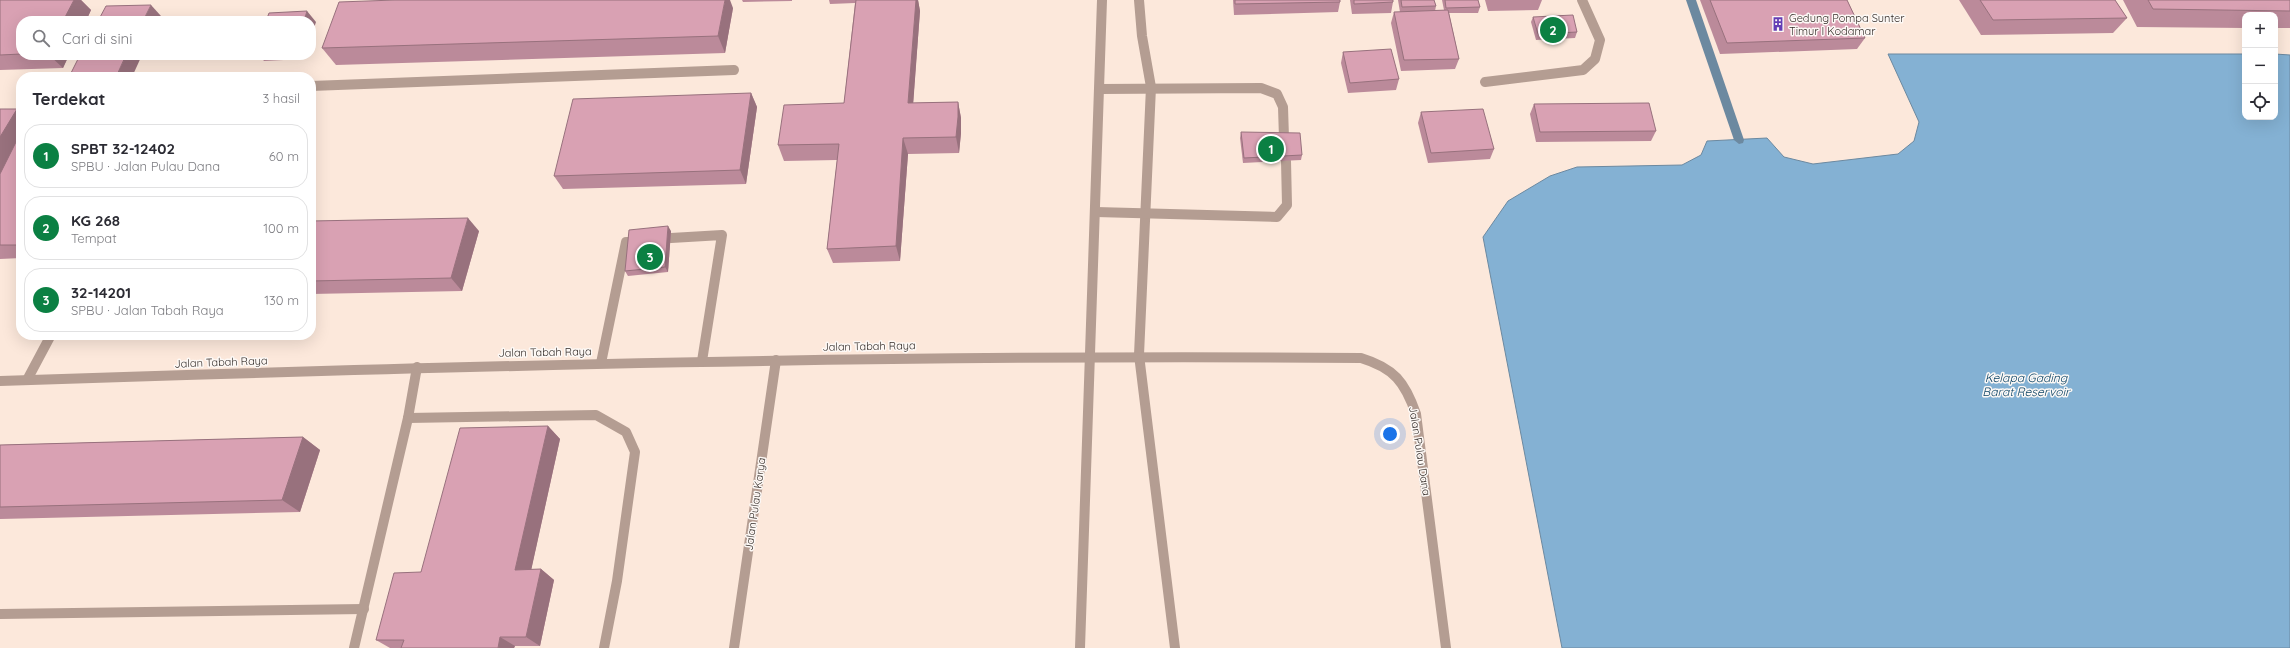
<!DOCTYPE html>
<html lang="id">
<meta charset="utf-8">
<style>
body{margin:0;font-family:Quicksand,sans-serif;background:#f7f7f7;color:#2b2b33}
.controls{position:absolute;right:12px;top:12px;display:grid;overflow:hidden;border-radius:8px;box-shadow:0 4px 16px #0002}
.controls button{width:36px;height:36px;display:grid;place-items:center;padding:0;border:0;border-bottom:1px solid #e1e1e2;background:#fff;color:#2b2b33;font:20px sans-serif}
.you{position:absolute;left:1390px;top:434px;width:14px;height:14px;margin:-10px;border:3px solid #fff;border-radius:50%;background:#1a73e8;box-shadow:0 0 0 6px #1a73e833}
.badge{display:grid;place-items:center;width:26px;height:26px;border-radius:50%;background:#0b8043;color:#fff;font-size:13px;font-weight:700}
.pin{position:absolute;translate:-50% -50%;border:2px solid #fff;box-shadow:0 1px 4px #0006}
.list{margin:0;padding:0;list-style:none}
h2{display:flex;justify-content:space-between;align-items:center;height:52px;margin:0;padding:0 16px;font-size:17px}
h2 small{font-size:13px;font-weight:400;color:#7c7c81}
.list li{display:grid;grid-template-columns:26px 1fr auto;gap:12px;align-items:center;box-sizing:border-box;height:64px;margin:0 8px 8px;padding:0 8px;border:1px solid #e1e1e2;border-radius:16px}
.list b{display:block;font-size:15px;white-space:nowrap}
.list p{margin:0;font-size:13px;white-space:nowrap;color:#7c7c81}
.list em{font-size:13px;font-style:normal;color:#7c7c81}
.icon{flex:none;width:22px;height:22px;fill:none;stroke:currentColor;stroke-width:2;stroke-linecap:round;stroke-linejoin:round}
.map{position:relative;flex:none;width:2290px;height:648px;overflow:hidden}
.search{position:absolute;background:#fff;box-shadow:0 4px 16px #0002;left:16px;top:16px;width:300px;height:44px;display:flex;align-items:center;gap:10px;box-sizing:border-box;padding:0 14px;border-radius:16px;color:#7c7c81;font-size:15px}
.panel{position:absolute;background:#fff;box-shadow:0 4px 16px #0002;left:16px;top:72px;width:300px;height:268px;border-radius:16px}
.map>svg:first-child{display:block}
</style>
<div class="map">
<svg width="2290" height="648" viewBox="0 0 2290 648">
<rect width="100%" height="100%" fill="#fce8db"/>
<polygon fill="#84b1d3" stroke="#6c89a0" points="1888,54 2245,54 2245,117 2275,117 2275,54 2290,55 2290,648 1562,648 1483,237 1508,201 1550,176 1577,167 1682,165 1701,155 1707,141 1767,138 1784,157 1813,164 1898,154 1914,141 1919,122"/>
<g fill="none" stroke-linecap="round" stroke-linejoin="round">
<polygon fill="#6c89a0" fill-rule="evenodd" points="1686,0 1696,0 1744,140 1743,143 1739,144 1734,140"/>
<g stroke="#b49d92" stroke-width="10">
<polyline points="1139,0 1142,36 1151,87 1139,355 1175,648"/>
<polyline points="1485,82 1583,70 1595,59 1600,40 1582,0"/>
<polyline points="311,86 734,70"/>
<polyline points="1100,89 1261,88 1277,94 1283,107 1284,138"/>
<polyline points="1096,212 1277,217 1287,205 1286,161"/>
<polyline points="671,238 722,235 702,361"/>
<polyline points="601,363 626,242 631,242"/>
<polyline points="27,380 51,335"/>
<path d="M0 381C454 366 907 354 1361 358 1394 368 1405 382 1416 414L1446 648"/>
<polyline points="408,418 596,415 626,432 635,452 617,581 604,648"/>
<polyline points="0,614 364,609"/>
<polyline points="354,648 408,418 417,367"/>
<polyline points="734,648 776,360"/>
<polyline points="1080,648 1102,0"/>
</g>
</g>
<g fill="#bb8a9a">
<polygon points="0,0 81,0 91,10 86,21 21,21 21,55 69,55 63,68 0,70"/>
<polygon points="742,0 792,0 792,1 743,2"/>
<polygon points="829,0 918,0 920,11 913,103 958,102 961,118 961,133 959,153 908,154 900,261 833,263 827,249 837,160 784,161 778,145 844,103 855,3 830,4"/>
<polygon points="1233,0 1340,0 1340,2 1338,12 1234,15"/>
<polygon points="1350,0 1393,0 1393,2 1391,13 1352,14"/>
<polygon points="1398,0 1434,0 1436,6 1435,11 1444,10 1442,0 1478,0 1480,7 1478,13 1449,13 1459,59 1455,69 1401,71 1391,23 1394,12 1400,12"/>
<polygon points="1485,0 1542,0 1538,10 1488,11"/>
<polygon points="1700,0 1847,0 1865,38 1857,49 1720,54"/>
<polygon points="1959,0 2115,0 2127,18 2113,33 1981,35"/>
<polygon points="2123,0 2290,0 2290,28 2275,28 2275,15 2245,15 2245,28 2137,27"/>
<polygon points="733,8 725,53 336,65 322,48"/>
<polygon points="1533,17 1577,32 1575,38 1536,40 1531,22"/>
<polygon points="1343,52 1399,79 1396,90 1348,93 1341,63"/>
<polygon points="259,55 304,55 303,59 264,61"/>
<polygon points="751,93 757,107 746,184 563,189 554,176"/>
<polygon points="1534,104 1656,131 1651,141 1536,142 1530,114"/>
<polygon points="0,109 21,112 21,258 0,259"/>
<polygon points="1421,112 1494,149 1490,159 1428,163 1418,123"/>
<polygon points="1241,132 1302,155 1301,160 1243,163 1240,138"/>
<polygon points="311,222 479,231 462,291 311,294"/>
<polygon points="671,231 668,272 628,276 625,271"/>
<polygon points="548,426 560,439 531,570 541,569 554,580 540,646 515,646 514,648 390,648 376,640 421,572"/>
<polygon points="303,437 320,450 300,512 0,519 0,445"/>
</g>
<g fill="#98717d">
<polygon points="74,0 81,0 91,10 86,21 63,21"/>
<polygon points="725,0 730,0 733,8 725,53 718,36"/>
<polygon points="916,0 918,0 920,11 912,120 908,103"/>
<polygon points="151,5 161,16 159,21 143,21"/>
<polygon points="307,11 316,22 311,37 311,21 304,21"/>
<polygon points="49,55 69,55 63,68"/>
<polygon points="126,55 142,55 132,77 116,77"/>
<polygon points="300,55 304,55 303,59"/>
<polygon points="751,93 757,107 746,184 740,170"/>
<polygon points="958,102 961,118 961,133 959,153 956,137"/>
<polygon points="17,109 21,112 21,144 0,179 0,137"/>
<polygon points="903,138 908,154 900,261 896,246"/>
<polygon points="468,218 479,231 462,291 451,278"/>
<polygon points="668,226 671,231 668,272 665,267"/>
<polygon points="548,426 560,439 529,580 515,570"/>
<polygon points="303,437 320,450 300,512 282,500"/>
<polygon points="541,569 554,580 540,646 526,637"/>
<polygon points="500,637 515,646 514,648 498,648"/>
</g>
<g fill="#d9a1b3" stroke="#98717d">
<polygon points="0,0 74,0 63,21 21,21 21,54 0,55"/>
<polygon points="395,0 725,0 718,36 322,48 339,2"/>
<polygon points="856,0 916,0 908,103 958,102 958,117 956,137 903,138 896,246 827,249 839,144 778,145 784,105 844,103"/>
<polygon points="1235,0 1340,0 1340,2 1235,4"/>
<polygon points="1354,0 1393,0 1393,2 1354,4"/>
<polygon points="1401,0 1434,0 1436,6 1402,7"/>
<polygon points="1445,0 1478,0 1480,7 1446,8"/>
<polygon points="1710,0 1847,0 1865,38 1727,43"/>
<polygon points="1980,0 2115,0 2127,18 1993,20"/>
<polygon points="2148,0 2290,0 2290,11 2153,9"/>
<polygon points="151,5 143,21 98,21 106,6"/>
<polygon points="1448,10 1459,59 1404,60 1394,12"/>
<polygon points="307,11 304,21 266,21 269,13"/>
<polygon points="1573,15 1577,32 1538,34 1533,17"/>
<polygon points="1391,49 1399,79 1350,83 1343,52"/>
<polygon points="80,55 126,55 116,77 69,77"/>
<polygon points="751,93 740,170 554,176 573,99"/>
<polygon points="1649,103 1656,131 1540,132 1534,104"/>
<polygon points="0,109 17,109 0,137"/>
<polygon points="1483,109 1494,149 1431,153 1421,112"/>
<polygon points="21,132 21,245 0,245 0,174"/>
<polygon points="1241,132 1300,133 1302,155 1244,158"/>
<polygon points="468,218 451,278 311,281 311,221"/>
<polygon points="668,226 665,267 625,271 629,230"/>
<polygon points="548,426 515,570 541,569 526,637 500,637 498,648 401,648 404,640 376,640 394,573 421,572 460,428"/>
<polygon points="303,437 282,500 0,507 0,445"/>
</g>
<defs>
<symbol id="building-bare" viewBox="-9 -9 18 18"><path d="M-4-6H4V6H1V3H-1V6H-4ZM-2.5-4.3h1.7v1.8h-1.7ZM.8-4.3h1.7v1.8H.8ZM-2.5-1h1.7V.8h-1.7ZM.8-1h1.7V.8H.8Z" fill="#643db5" stroke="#fdf9f6" stroke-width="2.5" paint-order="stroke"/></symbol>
</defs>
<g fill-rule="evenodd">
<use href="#building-bare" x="1768" y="14" width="20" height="20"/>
</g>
<g text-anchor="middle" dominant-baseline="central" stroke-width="3" stroke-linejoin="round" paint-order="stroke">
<g font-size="11" fill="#342c28" stroke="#fdf9f6" text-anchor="start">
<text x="1789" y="18">Gedung Pompa Sunter<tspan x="1789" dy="13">Timur I Kodamar</tspan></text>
</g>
<g font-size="11" fill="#342c28" stroke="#fdf9f6">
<text transform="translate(869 346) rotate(-1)">Jalan Tabah Raya</text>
<text transform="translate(545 352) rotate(-1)">Jalan Tabah Raya</text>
<text transform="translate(221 362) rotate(-2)">Jalan Tabah Raya</text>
<text transform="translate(1420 451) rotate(81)">Jalan Pulau Dana</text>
<text transform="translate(755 504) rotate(-82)">Jalan Pulau Karya</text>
</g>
<g font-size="12" font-style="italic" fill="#0b4365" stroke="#fdf9f6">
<text x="2026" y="377">Kelapa Gading<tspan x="2026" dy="14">Barat Reservoir</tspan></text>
</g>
</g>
</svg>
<div class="controls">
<button>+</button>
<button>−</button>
<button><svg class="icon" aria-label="locate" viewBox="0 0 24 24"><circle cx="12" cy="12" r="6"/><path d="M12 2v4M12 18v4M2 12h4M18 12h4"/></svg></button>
</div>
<div class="you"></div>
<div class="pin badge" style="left:1271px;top:149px">1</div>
<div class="pin badge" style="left:1553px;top:30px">2</div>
<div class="pin badge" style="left:650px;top:257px">3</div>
<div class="search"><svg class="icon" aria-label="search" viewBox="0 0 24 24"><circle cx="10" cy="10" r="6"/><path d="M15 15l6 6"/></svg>Cari di sini</div>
<section class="panel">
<h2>Terdekat<small>3 hasil</small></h2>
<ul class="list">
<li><span class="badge">1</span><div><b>SPBT 32-12402</b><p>SPBU · Jalan Pulau Dana</p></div><em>60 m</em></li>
<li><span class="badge">2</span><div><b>KG 268</b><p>Tempat</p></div><em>100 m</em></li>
<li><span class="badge">3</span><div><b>32-14201</b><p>SPBU · Jalan Tabah Raya</p></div><em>130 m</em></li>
</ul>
</section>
</div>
